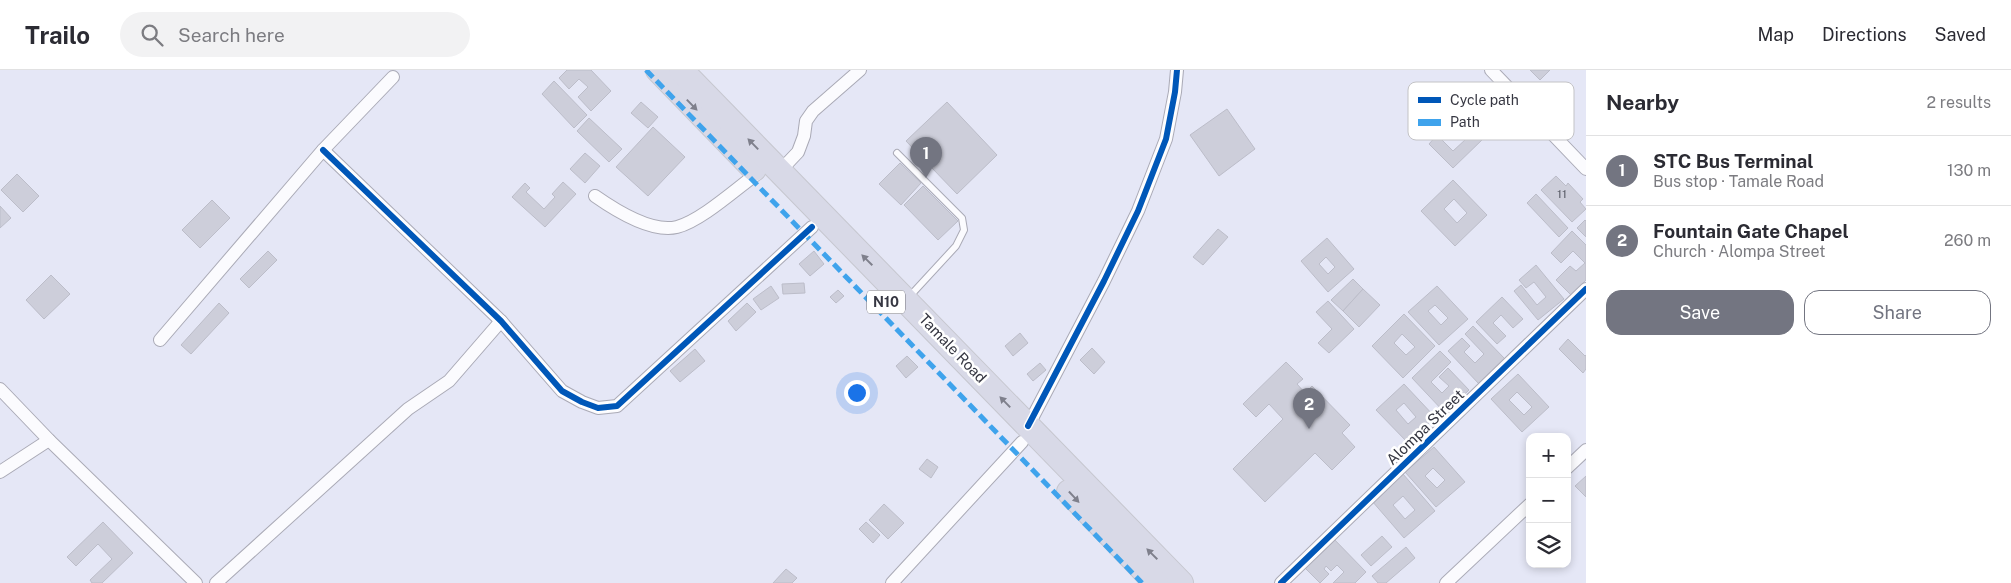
<!DOCTYPE html>
<meta charset="utf-8">
<style>
body{margin:0;font-family:"Public Sans",sans-serif;background:#f2f2f3;color:#2b2b33}
.controls{position:absolute;right:15px;bottom:15px;display:grid;overflow:hidden;border-radius:10px;box-shadow:0 2px 8px #0003}
.controls button{width:45px;height:45px;display:grid;place-items:center;padding:0;border:0;border-bottom:1px solid #e1e1e2;background:#fff;color:#2b2b33;font:25px sans-serif}
.you{position:absolute;left:856px;top:322px;width:18px;height:18px;margin:-12px;border:4px solid #fff;border-radius:50%;background:#1a73e8;box-shadow:0 0 0 8px #1a73e833}
.badge{display:grid;place-items:center;width:32px;height:32px;border-radius:50%;background:#737581;color:#fff;font-size:16px;font-weight:700}
.pin{position:absolute;translate:-50% -41px;filter:drop-shadow(0 1px 2px #0008)}
.pin::after{content:'';position:absolute;top:26px;width:18px;height:15px;background:inherit;clip-path:polygon(0 0,100% 0,50% 100%)}
.list{margin:0;padding:0;list-style:none}
h2{display:flex;justify-content:space-between;align-items:center;height:65px;margin:0;padding:0 20px;font-size:21px}
h2 small{font-size:16px;font-weight:400;color:#7c7c81}
.list li{display:grid;grid-template-columns:32px 1fr auto;gap:15px;align-items:center;box-sizing:border-box;height:70px;padding:0 20px;border-top:1px solid #e1e1e2}
.list b{display:block;font-size:19px;white-space:nowrap}
.list p{margin:0;font-size:16px;white-space:nowrap;color:#7c7c81}
.list em{font-size:16px;font-style:normal;color:#7c7c81}
.actions{display:flex;gap:10px;padding:15px 20px}
.actions a{flex:1;padding:11px 0;border:1px solid #737581;border-radius:15px;text-align:center;font-size:18px;color:#737581}
.actions .main{background:#737581;color:#fff}
.icon{flex:none;width:28px;height:28px;fill:none;stroke:currentColor;stroke-width:2;stroke-linecap:round;stroke-linejoin:round}
.map{position:relative;flex:none;width:1586px;height:513px;overflow:hidden}
header{display:flex;align-items:center;gap:30px;box-sizing:border-box;height:70px;padding:0 25px;background:#fff;border-bottom:1px solid #e1e1e2}
header strong{font-size:24px}
nav{display:flex;gap:28px;margin-inline-start:auto;font-size:18px}
.search{width:350px;height:45px;background:#f2f2f3;display:flex;align-items:center;gap:12px;box-sizing:border-box;padding:0 18px;border-radius:28px;color:#7c7c81;font-size:19px}
main{display:flex}
aside{flex:1;background:#fff}
.map>svg:first-child{display:block}
</style>
<header>
<strong>Trailo</strong>
<div class="search"><svg class="icon" aria-label="search" viewBox="0 0 24 24"><circle cx="10" cy="10" r="6"/><path d="M15 15l6 6"/></svg>Search here</div>
<nav><a>Map</a><a>Directions</a><a>Saved</a></nav>
</header>
<main>
<div class="map">
<svg width="1586" height="513" viewBox="0 0 1586 513">
<rect width="100%" height="100%" fill="#e5e7f6"/>
<g fill="#cdceda" stroke="#bcbdc9" fill-rule="evenodd">
<polygon points="567,0 591,0 611,21 591,41 578,27 588,17 579,9 569,19 559,8"/>
<polygon points="1530,0 1550,0 1540,10"/>
<polygon points="554,11 587,45 574,58 542,24"/>
<polygon points="641,32 658,47 648,58 631,43"/>
<polygon points="947,32 997,85 957,124 906,71"/>
<polygon points="1227,39 1255,79 1219,106 1190,65"/>
<polygon points="1460,44 1484,68 1453,98 1429,74 1437,65 1453,81 1466,69 1451,54"/>
<polygon points="589,48 622,79 609,92 577,61"/>
<polygon points="653,57 685,87 648,126 616,97"/>
<polygon points="585,83 600,96 585,113 570,99"/>
<polygon points="900,93 921,113 901,135 879,114"/>
<polygon points="17,104 39,126 23,142 1,120"/>
<polygon points="1556,106 1566,116 1568,113 1583,129 1580,132 1586,139 1572,152 1541,120"/>
<path d="M1453 110 1487 145 1455 176 1421 141ZM1454 129 1467 143 1457 153 1444 139Z"/>
<polygon points="563,112 576,124 545,157 512,127 525,113 530,118 526,122 544,139 555,127 552,124"/>
<polygon points="923,116 958,151 938,170 904,135"/>
<polygon points="1536,124 1568,158 1559,167 1527,133"/>
<polygon points="212,130 230,148 200,178 182,160"/>
<polygon points="0,136 11,148 0,158"/>
<polygon points="1585,150 1586,151 1586,167 1577,158"/>
<polygon points="1218,159 1228,167 1203,195 1193,187"/>
<polygon points="1572,161 1586,175 1586,210 1571,225 1556,210 1570,196 1576,201 1585,193 1573,181 1561,193 1551,183"/>
<path d="M1327 168 1354 199 1328 222 1301 191ZM1326 187 1335 197 1328 204 1319 194Z"/>
<polygon points="268,181 277,190 249,218 240,209"/>
<polygon points="814,181 824,194 810,206 799,194"/>
<polygon points="1536,195 1564,229 1538,250 1514,221 1521,215 1537,235 1546,227 1534,212 1526,218 1519,210"/>
<polygon points="51,205 70,224 44,249 26,230"/>
<polygon points="1353,209 1363,219 1343,241 1331,230"/>
<polygon points="804,213 805,223 783,224 782,214"/>
<polygon points="771,216 779,228 761,240 753,229"/>
<path d="M1437 216 1468 249 1439 275 1408 242ZM1435 235 1448 248 1441 255 1428 241Z"/>
<polygon points="1363,219 1380,235 1359,257 1343,241"/>
<polygon points="838,220 844,226 836,233 830,227"/>
<polygon points="1502,227 1523,249 1513,258 1501,245 1493,253 1506,266 1497,274 1476,252"/>
<polygon points="1328,231 1354,259 1329,283 1318,273 1332,259 1316,242"/>
<polygon points="219,233 229,243 191,284 181,275"/>
<polygon points="747,233 756,242 736,261 728,251"/>
<path d="M1404 244 1435 276 1403 308 1372 276ZM1402 264 1415 277 1406 285 1394 273Z"/>
<polygon points="1473,256 1505,289 1479,314 1448,281 1462,268 1470,276 1464,282 1475,293 1484,284 1465,264"/>
<polygon points="1020,263 1028,273 1013,286 1005,276"/>
<polygon points="1568,269 1585,286 1586,285 1586,299 1583,303 1559,279"/>
<polygon points="1092,278 1105,292 1094,304 1080,290"/>
<polygon points="695,279 705,291 680,312 670,301"/>
<polygon points="1440,281 1451,292 1431,312 1442,323 1449,316 1439,307 1448,298 1469,320 1445,343 1412,308"/>
<polygon points="907,286 918,297 906,308 896,296"/>
<polygon points="1286,292 1303,309 1297,314 1305,323 1312,316 1350,355 1342,363 1355,377 1332,400 1315,383 1265,432 1233,399 1283,349 1269,334 1256,347 1243,334"/>
<polygon points="1040,293 1046,300 1033,311 1027,304"/>
<path d="M1518 304 1549 337 1522 362 1491 329ZM1517 322 1532 337 1524 345 1509 330Z"/>
<path d="M1404 314 1435 347 1408 373 1376 340ZM1404 333 1416 347 1408 354 1396 340Z"/>
<path d="M1434 377 1465 412 1436 437 1405 402ZM1433 398 1445 410 1437 418 1425 406Z"/>
<polygon points="927,389 938,397 931,408 919,399"/>
<path d="M1403 404 1435 441 1404 468 1372 431ZM1403 426 1415 440 1405 449 1393 435Z"/>
<polygon points="1586,406 1586,427 1575,416"/>
<polygon points="884,434 904,453 888,469 869,450"/>
<polygon points="103,452 133,483 102,513 92,513 90,510 112,489 98,474 76,496 67,487"/>
<polygon points="866,452 880,465 873,473 859,459"/>
<polygon points="1331,466 1366,502 1355,513 1333,513 1344,502 1337,495 1331,501 1326,496 1324,499 1329,504 1320,513 1302,495"/>
<polygon points="1382,466 1392,477 1371,496 1361,485"/>
<polygon points="1406,477 1415,488 1386,513 1378,513 1372,506"/>
<polygon points="786,499 797,508 792,513 773,513"/>
</g>
<g fill="none" stroke-linecap="round" stroke-linejoin="round">
<defs>
<polyline id="lane" points="897,83 962,148 964,160 956,176 909,227"/>
<g id="street">
<polyline points="1491,0 1586,99"/>
<polyline points="323,80 501,251 562,321 582,332 598,338 617,336 812,157"/>
<polyline points="779,102 798,82 804,66 806,51 813,41 860,0"/>
<path d="M595 126C615 140 652 163 677 157 701 151 737 118 758 103"/>
<polyline points="160,270 323,80 393,7"/>
<polyline points="0,319 49,370 196,513"/>
<polyline points="1028,356 1104,211 1138,141 1166,69 1175,22 1177,0"/>
<polyline points="1567,398 1586,380"/>
<polyline points="0,402 49,370"/>
<polyline points="216,513 408,339 449,311 501,251"/>
<polyline points="892,513 1022,372"/>
<polyline points="1281,513 1586,219"/>
<polyline points="1446,513 1530,434"/>
</g>
<g id="highway">
<polyline points="658,0 754,99"/>
<polyline points="681,0 1181,513"/>
<polyline points="1069,422 1156,513"/>
</g>
</defs>
<use href="#lane" stroke="#aaaab6" stroke-width="8"/>
<use href="#street" stroke="#aaaab6" stroke-width="14"/>
<use href="#highway" stroke="#c6c7cf" stroke-width="26"/>
<use href="#lane" stroke="#fbfbfe" stroke-width="6"/>
<use href="#street" stroke="#fbfbfe" stroke-width="12"/>
<use href="#highway" stroke="#d8d9e7" stroke-width="24"/>
<polyline stroke="#3fa3ec" stroke-width="5" stroke-dasharray="10 5" stroke-linecap="butt" points="646,0 1142,513"/>
<defs>
<g id="cycleway">
<polyline points="323,80 501,251 562,321 582,332 598,338 617,336 812,157"/>
<polyline points="1028,356 1104,211 1138,141 1166,69 1175,22 1177,0"/>
<polyline points="1281,513 1586,219"/>
</g>
</defs>
<use href="#cycleway" stroke="#fff" stroke-width="9"/>
<use href="#cycleway" stroke="#0057b8" stroke-width="6"/>
</g>
<defs><path id="oneway-solid" d="M-6-.8H1V-3.2L6.5 0L1 3.2V.8H-6Z" transform="scale(1.25)"/></defs>
<g fill="#7f808c">
<use href="#oneway-solid" transform="translate(692 35) rotate(46)"/>
<use href="#oneway-solid" transform="translate(753 74) rotate(-134)"/>
<use href="#oneway-solid" transform="translate(867 190) rotate(-135)"/>
<use href="#oneway-solid" transform="translate(1005 332) rotate(-134)"/>
<use href="#oneway-solid" transform="translate(1074 427) rotate(47)"/>
<use href="#oneway-solid" transform="translate(1152 484) rotate(-135)"/>
</g>
<g text-anchor="middle" dominant-baseline="central" stroke-width="5" stroke-linejoin="round" paint-order="stroke">
<g font-size="12" fill="#5c5e69">
<text x="1562" y="124">11</text>
</g>
<rect fill="#fff" stroke="#72737b" stroke-width="1" x="867" y="220.5" width="38" height="23" rx="4"/>
<g font-size="14" font-weight="bold" fill="#363742">
<text x="886" y="232">N10</text>
</g>
<g font-size="15" fill="#363742" stroke="#fff">
<text transform="translate(953 278) rotate(46)">Tamale Road</text>
<text transform="translate(1425 357) rotate(-44)">Alompa Street</text>
</g>
</g>
<rect x="1408" y="12" width="166" height="58" rx="8" fill="#fff" stroke="#c3c3c6" stroke-width="1"/>
<rect x="1418" y="27" width="23" height="6" fill="#0057b8"/>
<rect x="1418" y="49" width="23" height="7" fill="#3fa3ec"/>
<g font-size="14" fill="#363742">
<text x="1450" y="35">Cycle path</text>
<text x="1450" y="57">Path</text>
</g>
</svg>
<div class="controls">
<button>+</button>
<button>−</button>
<button><svg class="icon" aria-label="layers" viewBox="0 0 24 24"><path d="M12 4l9 5-9 5-9-5zM3 14l9 5 9-5"/></svg></button>
</div>
<div class="you"></div>
<div class="pin badge" style="left:926px;top:108px">1</div>
<div class="pin badge" style="left:1309px;top:359px">2</div>
</div>
<aside>
<h2>Nearby<small>2 results</small></h2>
<ul class="list">
<li><span class="badge">1</span><div><b>STC Bus Terminal</b><p>Bus stop · Tamale Road</p></div><em>130 m</em></li>
<li><span class="badge">2</span><div><b>Fountain Gate Chapel</b><p>Church · Alompa Street</p></div><em>260 m</em></li>
</ul>
<div class="actions"><a class="main">Save</a><a>Share</a></div>
</aside>
</main>
